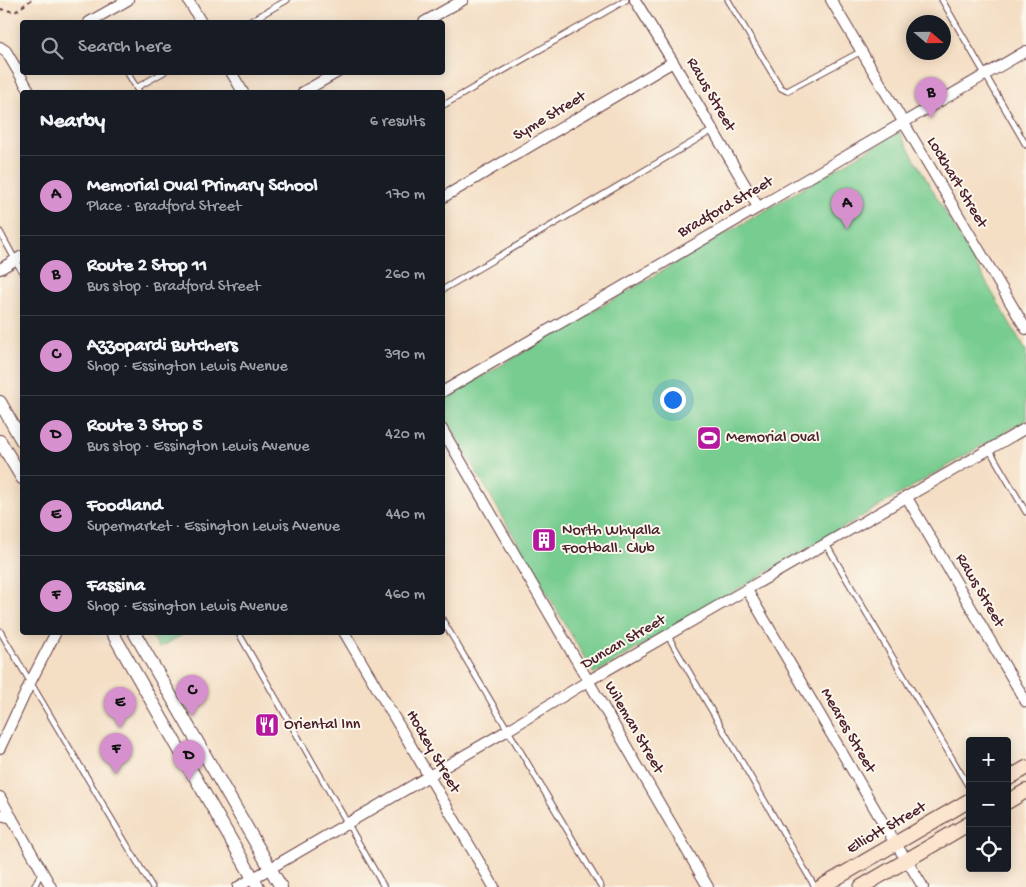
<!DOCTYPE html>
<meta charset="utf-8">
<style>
body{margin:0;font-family:"Gochi Hand",sans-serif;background:#20242c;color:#f1f3f6}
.controls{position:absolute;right:15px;bottom:15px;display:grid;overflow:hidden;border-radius:5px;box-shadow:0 2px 12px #0003}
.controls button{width:45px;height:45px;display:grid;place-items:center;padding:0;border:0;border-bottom:1px solid #363941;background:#171b24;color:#f1f3f6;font:25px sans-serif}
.compass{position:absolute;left:906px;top:15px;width:45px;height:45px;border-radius:50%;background:#171b24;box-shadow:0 2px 12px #0003;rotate:110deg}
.you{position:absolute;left:672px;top:399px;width:18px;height:18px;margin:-12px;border:4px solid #fff;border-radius:50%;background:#1a73e8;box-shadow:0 0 0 8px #1a73e833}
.badge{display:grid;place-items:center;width:32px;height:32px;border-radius:50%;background:#d690ce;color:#111;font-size:16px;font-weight:700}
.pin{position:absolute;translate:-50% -41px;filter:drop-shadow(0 1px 2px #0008)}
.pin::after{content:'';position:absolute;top:26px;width:18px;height:15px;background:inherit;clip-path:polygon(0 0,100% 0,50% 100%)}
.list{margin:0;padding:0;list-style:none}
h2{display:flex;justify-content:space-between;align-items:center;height:65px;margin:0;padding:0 20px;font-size:21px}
h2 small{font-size:16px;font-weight:400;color:#9ea1a6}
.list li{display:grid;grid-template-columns:32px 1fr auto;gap:15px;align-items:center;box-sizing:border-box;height:80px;padding:0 20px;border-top:1px solid #363941}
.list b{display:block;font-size:19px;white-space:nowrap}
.list p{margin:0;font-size:16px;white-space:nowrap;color:#9ea1a6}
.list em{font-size:16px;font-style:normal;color:#9ea1a6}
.icon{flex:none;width:28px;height:28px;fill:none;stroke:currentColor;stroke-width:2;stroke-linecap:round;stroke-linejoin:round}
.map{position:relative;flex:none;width:1026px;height:887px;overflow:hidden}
.search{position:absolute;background:#171b24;box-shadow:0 2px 12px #0003;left:20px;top:20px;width:425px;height:55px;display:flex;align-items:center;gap:12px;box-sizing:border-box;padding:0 18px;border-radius:5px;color:#9ea1a6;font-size:19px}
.panel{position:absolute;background:#171b24;box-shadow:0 2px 12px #0003;left:20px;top:90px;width:425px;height:545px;border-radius:5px}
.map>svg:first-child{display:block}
</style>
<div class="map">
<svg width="1026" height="887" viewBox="0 0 1026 887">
<rect width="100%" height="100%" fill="#fbf7ec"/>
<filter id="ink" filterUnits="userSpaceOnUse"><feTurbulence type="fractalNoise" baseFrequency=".02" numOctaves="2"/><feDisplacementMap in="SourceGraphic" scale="10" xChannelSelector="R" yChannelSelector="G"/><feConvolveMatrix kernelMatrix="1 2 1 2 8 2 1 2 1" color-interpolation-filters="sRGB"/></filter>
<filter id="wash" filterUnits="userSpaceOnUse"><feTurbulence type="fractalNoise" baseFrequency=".0096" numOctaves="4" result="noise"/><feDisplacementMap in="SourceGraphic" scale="20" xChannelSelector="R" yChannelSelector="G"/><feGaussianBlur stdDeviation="1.12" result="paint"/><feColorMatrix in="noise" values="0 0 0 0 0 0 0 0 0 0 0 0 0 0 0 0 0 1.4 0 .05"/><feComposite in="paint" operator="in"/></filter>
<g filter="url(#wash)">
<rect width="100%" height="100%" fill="#f4dec4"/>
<g fill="#77cc90" stroke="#60765e">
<polygon points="899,132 1026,351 1026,420 594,674 443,414 442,400"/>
<polygon points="150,633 186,633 159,648"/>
</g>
</g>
<g filter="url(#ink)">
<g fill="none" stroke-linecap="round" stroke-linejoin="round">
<defs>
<g id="service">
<polyline points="728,0 781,88 787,91 860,52"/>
<polyline points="942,0 1026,145"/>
<polyline points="249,22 287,0"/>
<polyline points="127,72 139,92"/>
<polyline points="136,88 164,72"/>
<polyline points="442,106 626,0"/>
<polyline points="0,232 22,272"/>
<polyline points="442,290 713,130"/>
<polyline points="989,449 1026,512"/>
<polyline points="826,544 970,789"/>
<polyline points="442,619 601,887"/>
<polyline points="0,631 152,887"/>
<polyline points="238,632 384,887"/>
<polyline points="668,636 815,887"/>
<polyline points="34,887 42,871"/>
</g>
<g id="minor">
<polyline points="188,0 201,22"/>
<polyline points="635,0 673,62 758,207"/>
<polyline points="831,0 1026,329"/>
<polyline points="89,22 128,0"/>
<polyline points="424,22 463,0"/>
<polyline points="0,47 6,51 30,92"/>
<polyline points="231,72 243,92"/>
<polyline points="303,92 338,72"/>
<polyline points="442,198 673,62"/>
<polyline points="0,269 22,256"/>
<polyline points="442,392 1026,51"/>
<polyline points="442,429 708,887"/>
<polyline points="906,496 1026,702"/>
<polyline points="747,590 896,845 907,860 923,887"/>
<polyline points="344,632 494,887"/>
<polyline points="0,748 30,683 56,632"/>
<polyline points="0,797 51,887"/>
<polyline points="0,815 12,818"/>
<polyline points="238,887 508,730 588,681 1026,428"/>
</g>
<g id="tertiary">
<polyline points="0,402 22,441"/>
<polyline points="0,441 22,478"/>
<polyline points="112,632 258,887"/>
<polyline points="134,632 281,887"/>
</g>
<g id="secondary">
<polyline points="1007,779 1026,768"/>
<polyline points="1007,802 1026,791"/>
<polyline points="821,887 970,800"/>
<polyline points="861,887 970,823"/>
</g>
</defs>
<use href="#service" stroke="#643c42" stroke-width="7"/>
<use href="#minor" stroke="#643c42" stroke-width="12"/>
<use href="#tertiary" stroke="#643c42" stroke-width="14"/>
<use href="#secondary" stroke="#643c42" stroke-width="16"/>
<polyline stroke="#643c42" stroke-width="2" stroke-dasharray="4 4" stroke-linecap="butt" points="0,9 15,12 31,0"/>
<use href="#service" stroke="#fff" stroke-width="5"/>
<use href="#minor" stroke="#fff" stroke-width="10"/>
<use href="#tertiary" stroke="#fff" stroke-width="12"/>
<use href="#secondary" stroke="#fbe5cf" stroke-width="14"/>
</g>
</g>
<defs>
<symbol id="stadium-square" viewBox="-11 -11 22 22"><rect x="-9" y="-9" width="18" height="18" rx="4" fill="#b5179e" stroke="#fbf7ec"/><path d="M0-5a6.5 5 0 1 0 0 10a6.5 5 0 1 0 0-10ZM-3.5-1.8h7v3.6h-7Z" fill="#fff"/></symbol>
<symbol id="building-square" viewBox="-11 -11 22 22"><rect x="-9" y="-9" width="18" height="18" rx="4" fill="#b5179e" stroke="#fbf7ec"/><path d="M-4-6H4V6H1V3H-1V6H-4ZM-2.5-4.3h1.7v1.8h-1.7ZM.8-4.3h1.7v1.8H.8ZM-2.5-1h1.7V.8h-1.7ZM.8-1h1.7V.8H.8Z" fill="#fff"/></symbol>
<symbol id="restaurant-square" viewBox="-11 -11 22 22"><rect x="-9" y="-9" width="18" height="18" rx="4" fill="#b5179e" stroke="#fbf7ec"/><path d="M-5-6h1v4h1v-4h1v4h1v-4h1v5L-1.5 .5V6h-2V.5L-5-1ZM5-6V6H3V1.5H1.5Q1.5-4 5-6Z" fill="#fff"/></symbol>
</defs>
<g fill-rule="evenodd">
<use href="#stadium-square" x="695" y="424" width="28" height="28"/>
<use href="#building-square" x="530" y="526" width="28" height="28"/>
<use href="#restaurant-square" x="253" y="711" width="28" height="28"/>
</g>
<g text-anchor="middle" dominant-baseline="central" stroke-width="4" stroke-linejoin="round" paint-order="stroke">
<g font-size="16" fill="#4a1f2b" stroke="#fbf7ec">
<text transform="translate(710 95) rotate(60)">Raws Street</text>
<text transform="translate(550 117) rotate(-31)">Syme Street</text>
<text transform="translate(956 183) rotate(59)">Lockhart Street</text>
<text transform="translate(726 208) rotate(-30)">Bradford Street</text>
<text transform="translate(979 591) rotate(60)">Raws Street</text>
<text transform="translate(624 643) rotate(-30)">Duncan Street</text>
<text transform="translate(633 728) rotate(60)">Wileman Street</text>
<text transform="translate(847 731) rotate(60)">Meares Street</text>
<text transform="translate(432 752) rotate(60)">Hockey Street</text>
<text transform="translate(887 829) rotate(-30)">Elliott Street</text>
</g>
<g font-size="16" fill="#4a1f2b" stroke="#fbf7ec" text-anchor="start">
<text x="726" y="438">Memorial Oval</text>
<text x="562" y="531">North Whyalla<tspan x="562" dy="18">Football. Club</tspan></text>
<text x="284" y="725">Oriental Inn</text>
</g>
</g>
</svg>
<div class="controls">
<button>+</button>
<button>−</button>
<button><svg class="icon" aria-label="locate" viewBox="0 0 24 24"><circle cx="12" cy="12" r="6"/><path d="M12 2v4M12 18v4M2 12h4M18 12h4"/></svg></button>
</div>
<svg class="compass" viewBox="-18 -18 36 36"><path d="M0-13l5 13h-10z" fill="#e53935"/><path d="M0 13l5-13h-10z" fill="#9ea1a6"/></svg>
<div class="you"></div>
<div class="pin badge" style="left:847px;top:229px">A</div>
<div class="pin badge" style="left:931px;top:118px">B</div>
<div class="pin badge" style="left:192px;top:716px">C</div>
<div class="pin badge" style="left:189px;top:781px">D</div>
<div class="pin badge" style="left:120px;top:728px">E</div>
<div class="pin badge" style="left:116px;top:774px">F</div>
<div class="search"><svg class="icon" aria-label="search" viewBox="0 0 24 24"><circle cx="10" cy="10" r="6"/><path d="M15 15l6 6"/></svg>Search here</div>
<section class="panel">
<h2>Nearby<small>6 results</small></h2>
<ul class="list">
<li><span class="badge">A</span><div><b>Memorial Oval Primary School</b><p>Place · Bradford Street</p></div><em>170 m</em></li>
<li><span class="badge">B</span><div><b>Route 2 Stop 11</b><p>Bus stop · Bradford Street</p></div><em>260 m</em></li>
<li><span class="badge">C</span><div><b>Azzopardi Butchers</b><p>Shop · Essington Lewis Avenue</p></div><em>390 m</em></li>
<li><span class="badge">D</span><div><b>Route 3 Stop 5</b><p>Bus stop · Essington Lewis Avenue</p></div><em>420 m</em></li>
<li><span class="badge">E</span><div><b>Foodland</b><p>Supermarket · Essington Lewis Avenue</p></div><em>440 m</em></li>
<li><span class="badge">F</span><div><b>Fassina</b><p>Shop · Essington Lewis Avenue</p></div><em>460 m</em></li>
</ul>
</section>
</div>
